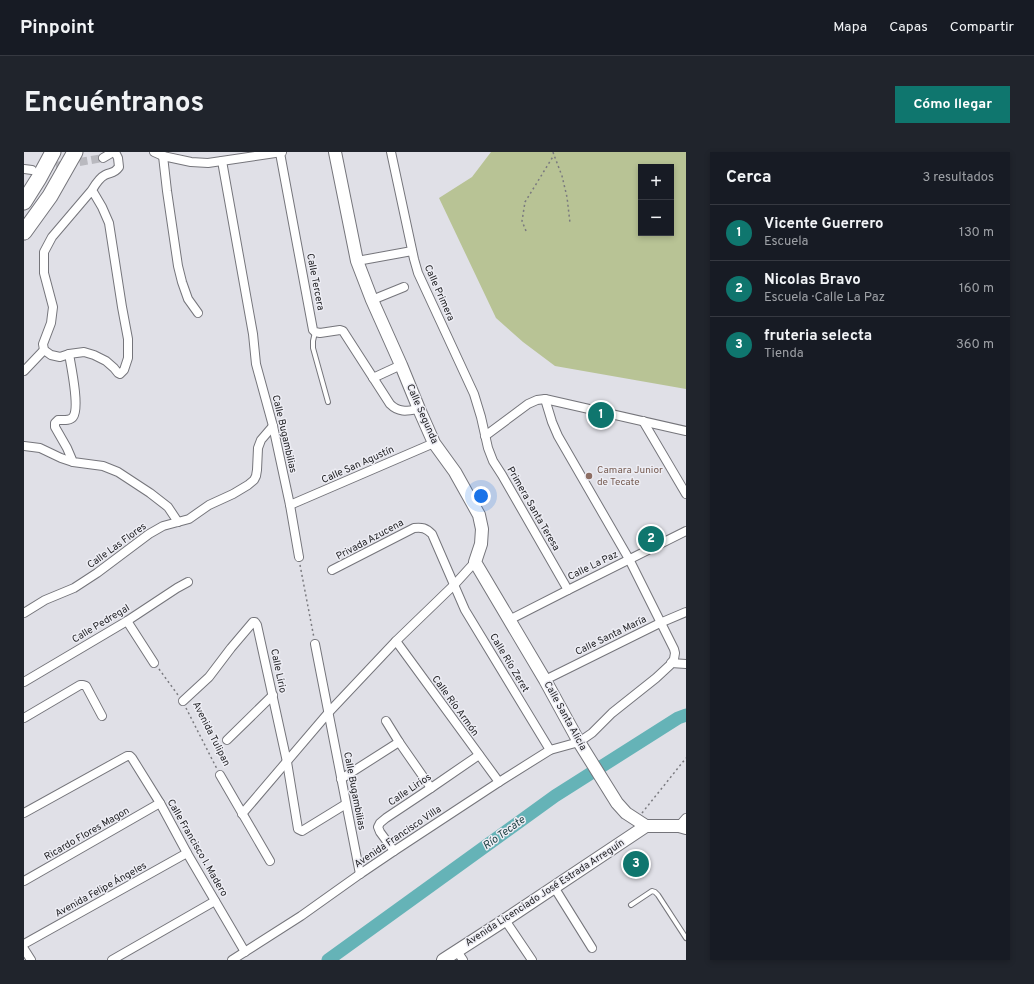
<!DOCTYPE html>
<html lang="es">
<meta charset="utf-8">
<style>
body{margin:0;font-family:Overpass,sans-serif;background:#20242c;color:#f1f3f6}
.controls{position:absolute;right:12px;top:12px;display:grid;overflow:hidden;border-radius:0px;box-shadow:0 2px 6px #0003}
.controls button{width:36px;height:36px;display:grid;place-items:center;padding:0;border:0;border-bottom:1px solid #363941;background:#171b24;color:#f1f3f6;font:20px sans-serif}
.you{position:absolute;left:457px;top:344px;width:14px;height:14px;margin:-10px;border:3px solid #fff;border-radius:50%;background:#1a73e8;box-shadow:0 0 0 6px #1a73e833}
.badge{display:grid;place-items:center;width:26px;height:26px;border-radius:50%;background:#0f766e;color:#fff;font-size:13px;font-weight:700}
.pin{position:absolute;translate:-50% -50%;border:2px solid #fff;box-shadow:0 1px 4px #0006}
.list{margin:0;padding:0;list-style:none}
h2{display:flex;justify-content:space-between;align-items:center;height:52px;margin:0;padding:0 16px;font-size:17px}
h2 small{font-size:13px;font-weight:400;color:#9ea1a6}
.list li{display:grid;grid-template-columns:26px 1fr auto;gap:12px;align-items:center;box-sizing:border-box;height:56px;padding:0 16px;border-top:1px solid #363941}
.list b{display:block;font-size:15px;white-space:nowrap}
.list p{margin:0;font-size:13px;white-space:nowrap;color:#9ea1a6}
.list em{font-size:13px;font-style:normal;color:#9ea1a6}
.map{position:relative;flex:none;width:662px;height:808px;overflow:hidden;border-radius:0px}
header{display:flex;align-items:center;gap:24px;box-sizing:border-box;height:56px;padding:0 20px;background:#171b24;border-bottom:1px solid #363941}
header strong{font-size:19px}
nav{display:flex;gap:22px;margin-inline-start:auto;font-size:14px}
.intro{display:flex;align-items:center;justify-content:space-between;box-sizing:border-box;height:96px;padding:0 24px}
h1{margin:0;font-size:28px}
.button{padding:10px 18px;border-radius:0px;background:#0f766e;color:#fff;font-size:14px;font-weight:700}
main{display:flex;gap:24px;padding:0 24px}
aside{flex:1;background:#171b24;border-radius:0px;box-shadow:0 2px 6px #0003}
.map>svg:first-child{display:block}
</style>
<header>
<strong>Pinpoint</strong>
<nav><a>Mapa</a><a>Capas</a><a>Compartir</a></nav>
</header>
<div class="intro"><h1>Encuéntranos</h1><a class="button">Cómo llegar</a></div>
<main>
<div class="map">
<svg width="662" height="808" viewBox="0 0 662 808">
<rect width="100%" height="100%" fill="#e0e0e7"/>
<path fill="#b8c395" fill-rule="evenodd" d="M467 0H662V237L531 214 499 190 472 166 415 46 448 25ZM617 15H647V81H617Z"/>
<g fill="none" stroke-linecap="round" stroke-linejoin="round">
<polyline stroke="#65b3b7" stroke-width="13" points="304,808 531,644 654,566 662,563"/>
<polyline stroke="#b9b9bf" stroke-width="8" stroke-dasharray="8 4" stroke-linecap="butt" points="20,16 79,6"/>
<defs>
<g id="lane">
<polyline points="291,180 289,189 289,196 304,250"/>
<polyline points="607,753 628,739 631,740 634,743 662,786"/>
</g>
<g id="street">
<polyline points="130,0 139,4 167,10 184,11 258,0"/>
<polyline points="367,0 390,107 394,121 450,242 457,265 464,296 469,309 478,323 544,438"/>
<path d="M256 1 289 178 291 180 296 181 316 178 319 179 366 252C375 261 383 259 395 257"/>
<polyline points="139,4 143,39 154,114 158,130 164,147 174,161"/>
<polyline points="79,6 89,0"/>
<polyline points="198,9 229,182 232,212 249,274 266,353 275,405"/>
<polyline points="0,17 8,18"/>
<path d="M68 38 78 55 85 71 98 155 104 187V206L100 218 96 222 94 221 90 216 82 209 70 203 60 200 45 202 36 205 27 203 20 198 19 192 27 171 29 155 20 121V100L28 85 68 38C71 33 75 26 81 23 87 20 90 22 95 15L94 6 91 0"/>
<polyline points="333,109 388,99"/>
<polyline points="348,148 380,135"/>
<path d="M45 202C47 214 56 256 49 265 46 269 39 268 34 268L31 271V275L43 296 49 310 79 314 94 320 126 341 144 355 154 370"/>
<polyline points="0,219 20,198"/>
<polyline points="349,226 377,213"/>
<polyline points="619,269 662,342"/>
<polyline points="461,284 504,252 513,248 521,247 662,279"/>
<polyline points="0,294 16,296 37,306 49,310"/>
<polyline points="266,353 410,291"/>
<path d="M308 418 390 376C398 375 402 376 408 382L441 458 526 598"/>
<polyline points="0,461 21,448 50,436 73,421 125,382 139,374 165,367 185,353 209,342 224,333 230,328 232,324 233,318 234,296 237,288 249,274"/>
<polyline points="485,468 544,438 662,379"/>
<polyline points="103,469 130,511"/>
<polyline points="372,489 475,630"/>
<polyline points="291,492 336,722"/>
<polyline points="647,511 662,512"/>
<polyline points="521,528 636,471 662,460"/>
<polyline points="0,530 103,469 153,436 164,430"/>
<polyline points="159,549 185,525 207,496 229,470 231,470 233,473 263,610 274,677 278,679 322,652"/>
<polyline points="0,566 56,533 59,533 62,534 78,564"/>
<polyline points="362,569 375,590 407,636"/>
<polyline points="203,588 249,543"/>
<polyline points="196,623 246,709"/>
<polyline points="317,627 375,590"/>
<polyline points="0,661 103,604 106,604 108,606 136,651 163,701 221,800"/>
<polyline points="218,662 305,560 372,489 431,432 451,410"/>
<polyline points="655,674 662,666"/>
<polyline points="370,699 356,680 354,675 356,671 362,666 407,636 455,603"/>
<polyline points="0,729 136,651"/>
<polyline points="530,735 568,796"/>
<polyline points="481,768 508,808"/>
<polyline points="0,792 163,701"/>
<polyline points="0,797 7,808"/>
<polyline points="433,799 439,808"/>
<polyline points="88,808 191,749"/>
<polyline points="208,808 277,764 336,722 370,699 475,630 526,598 555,590 568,581 588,561 632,526 646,513 650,507 651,501 650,497 605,407 534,284 528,270 521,247"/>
</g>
<g id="secondary">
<polyline points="311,0 333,109 348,148 377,213 395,257 410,291 431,320 455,363 458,377 457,392 451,410 521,528 555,590 593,651 602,661 622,674 655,674 662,676"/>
<polyline points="419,808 481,768 622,674"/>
</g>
<g id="highway">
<polyline points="0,50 15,26 29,0"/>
<polyline points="0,80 26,44 51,0"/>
</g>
</defs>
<use href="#lane" stroke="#75757b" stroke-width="6"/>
<use href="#street" stroke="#75757b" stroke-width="10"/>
<use href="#secondary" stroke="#75757b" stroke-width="14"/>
<use href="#highway" stroke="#75757b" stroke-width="17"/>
<g stroke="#7a7a7f" stroke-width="1.5" stroke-dasharray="2 3" stroke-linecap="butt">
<polyline points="529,0 530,3 538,24 543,45 546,71"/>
<polyline points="502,79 498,69 501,50 530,3"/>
<polyline points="276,413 290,486"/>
<polyline points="135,517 154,543"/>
<polyline points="162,556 193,617"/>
<polyline points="618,661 662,606"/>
</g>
<use href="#lane" stroke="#fff" stroke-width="4"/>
<use href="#street" stroke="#fff" stroke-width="8"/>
<use href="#secondary" stroke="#fff" stroke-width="12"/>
<use href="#highway" stroke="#fff" stroke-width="15"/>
</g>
<circle fill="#8d6e63" stroke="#ededf4" stroke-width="1.5" cx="565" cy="324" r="4"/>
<g text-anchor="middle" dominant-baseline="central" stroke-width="3" stroke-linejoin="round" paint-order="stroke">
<g font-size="10" fill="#1c1c1f" stroke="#ededf4">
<text transform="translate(291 130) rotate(79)">Calle Tercera</text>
<text transform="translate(415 141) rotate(66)">Calle Primera</text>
<text transform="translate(398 262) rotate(66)">Calle Segunda</text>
<text transform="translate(260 282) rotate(77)">Calle Bugambilias</text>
<text transform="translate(334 313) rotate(-24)">Calle San Agustín</text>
<text transform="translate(509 357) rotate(60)">Primera Santa Teresa</text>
<text transform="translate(346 388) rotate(-28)">Privada Azucena</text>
<text transform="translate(93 394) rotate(-36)">Calle Las Flores</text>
<text transform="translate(569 414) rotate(-26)">Calle La Paz</text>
<text transform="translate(77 472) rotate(-31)">Calle Pedregal</text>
<text transform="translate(587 484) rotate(-26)">Calle Santa María</text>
<text transform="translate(485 511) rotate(59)">Calle Río Zeret</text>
<text transform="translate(254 519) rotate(78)">Calle Lirio</text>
<text transform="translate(431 554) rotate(54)">Calle Río Armón</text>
<text transform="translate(541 564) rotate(61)">Calle Santa Alicia</text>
<text transform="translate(187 582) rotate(63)">Avenida Tulipan</text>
<text transform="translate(386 638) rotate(-34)">Calle Lirios</text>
<text transform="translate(330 639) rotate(79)">Calle Bugambilias</text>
<text transform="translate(63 682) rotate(-30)">Ricardo Flores Magon</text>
<text transform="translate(374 685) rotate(-34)">Avenida Francisco Villa</text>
<text transform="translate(173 696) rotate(60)">Calle Francisco I. Madero</text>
<text transform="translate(77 738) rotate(-29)">Avenida Felipe Ángeles</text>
<text transform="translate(521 741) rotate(-33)">Avenida Licenciado José Estrada Arreguín</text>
</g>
<g font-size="10" fill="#785e54" stroke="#ededf4" text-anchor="start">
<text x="573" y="318">Camara Junior<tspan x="573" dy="12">de Tecate</tspan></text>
</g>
<g font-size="11" font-style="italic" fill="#193e40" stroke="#ededf4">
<text transform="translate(480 681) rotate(-36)">Río Tecate</text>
</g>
</g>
</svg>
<div class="controls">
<button>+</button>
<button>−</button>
</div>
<div class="you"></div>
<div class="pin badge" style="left:577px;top:263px">1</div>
<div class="pin badge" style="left:627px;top:387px">2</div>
<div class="pin badge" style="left:612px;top:712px">3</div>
</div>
<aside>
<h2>Cerca<small>3 resultados</small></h2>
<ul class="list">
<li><span class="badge">1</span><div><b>Vicente Guerrero</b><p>Escuela</p></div><em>130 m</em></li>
<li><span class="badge">2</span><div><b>Nicolas Bravo</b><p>Escuela · Calle La Paz</p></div><em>160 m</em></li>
<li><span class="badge">3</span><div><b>fruteria selecta</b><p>Tienda</p></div><em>360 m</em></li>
</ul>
</aside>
</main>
